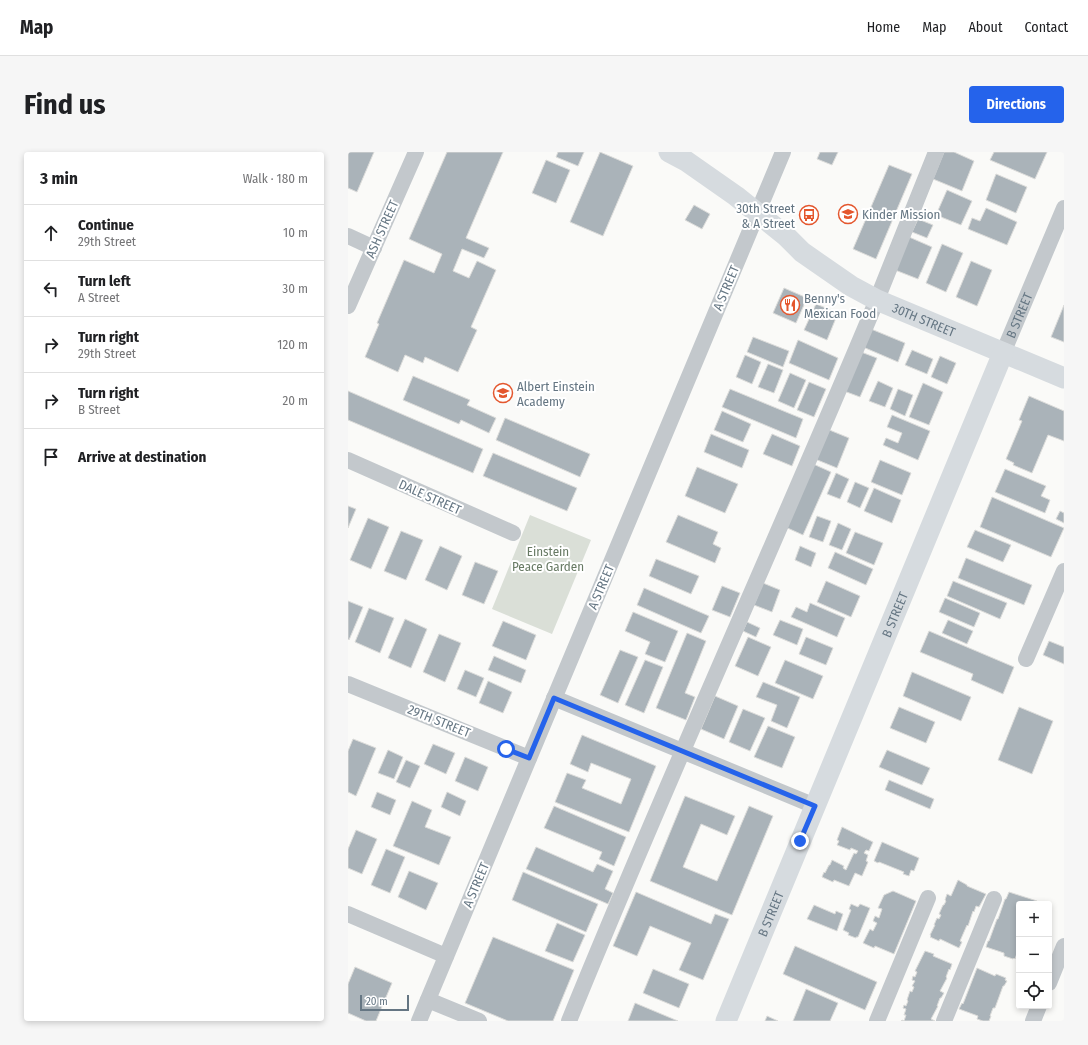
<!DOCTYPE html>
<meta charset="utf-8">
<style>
body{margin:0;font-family:"Fira Sans Condensed",sans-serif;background:#f6f6f6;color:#202124}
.controls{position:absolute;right:12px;bottom:12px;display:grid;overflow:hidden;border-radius:4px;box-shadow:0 2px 6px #0003}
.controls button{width:36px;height:36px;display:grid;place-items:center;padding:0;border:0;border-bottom:1px solid #e0e0e0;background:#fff;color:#202124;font:20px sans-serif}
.scale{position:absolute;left:12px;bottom:10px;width:49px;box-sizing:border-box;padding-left:4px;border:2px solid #657683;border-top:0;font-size:11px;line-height:14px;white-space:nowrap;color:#657683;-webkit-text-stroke:3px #fff;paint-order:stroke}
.stop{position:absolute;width:12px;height:12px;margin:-9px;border:3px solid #2563eb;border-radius:50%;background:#fff}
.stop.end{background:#2563eb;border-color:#fff;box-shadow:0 1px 4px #0008}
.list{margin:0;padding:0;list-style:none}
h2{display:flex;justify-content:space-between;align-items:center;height:52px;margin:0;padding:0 16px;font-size:17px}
h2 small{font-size:13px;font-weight:400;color:#757577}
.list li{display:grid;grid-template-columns:26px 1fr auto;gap:12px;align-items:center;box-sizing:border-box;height:56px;padding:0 16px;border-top:1px solid #e0e0e0}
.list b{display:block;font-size:15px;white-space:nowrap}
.list p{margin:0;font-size:13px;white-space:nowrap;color:#757577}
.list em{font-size:13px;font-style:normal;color:#757577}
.icon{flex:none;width:22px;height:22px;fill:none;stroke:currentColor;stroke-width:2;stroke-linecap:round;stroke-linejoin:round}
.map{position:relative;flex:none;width:716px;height:869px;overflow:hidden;border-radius:4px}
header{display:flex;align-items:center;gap:24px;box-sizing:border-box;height:56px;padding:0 20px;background:#fff;border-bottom:1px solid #e0e0e0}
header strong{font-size:19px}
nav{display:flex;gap:22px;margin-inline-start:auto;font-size:14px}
.intro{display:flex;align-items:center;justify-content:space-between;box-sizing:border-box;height:96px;padding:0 24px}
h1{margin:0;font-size:28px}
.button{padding:10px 18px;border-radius:4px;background:#2563eb;color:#fff;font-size:14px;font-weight:700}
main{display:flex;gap:24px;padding:0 24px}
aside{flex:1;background:#fff;border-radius:4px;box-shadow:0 2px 6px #0003}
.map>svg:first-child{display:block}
</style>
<header>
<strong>Map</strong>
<nav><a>Home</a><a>Map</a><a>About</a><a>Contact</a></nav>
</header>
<div class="intro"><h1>Find us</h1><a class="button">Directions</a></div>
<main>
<aside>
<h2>3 min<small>Walk · 180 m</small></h2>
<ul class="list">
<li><svg class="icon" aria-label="ahead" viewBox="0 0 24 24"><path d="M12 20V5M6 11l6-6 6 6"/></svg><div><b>Continue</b><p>29th Street</p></div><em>10 m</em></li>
<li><svg class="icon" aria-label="left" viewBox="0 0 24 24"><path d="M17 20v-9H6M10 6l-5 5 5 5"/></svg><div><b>Turn left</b><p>A Street</p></div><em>30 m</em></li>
<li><svg class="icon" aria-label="right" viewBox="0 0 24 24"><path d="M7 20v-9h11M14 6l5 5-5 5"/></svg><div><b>Turn right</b><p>29th Street</p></div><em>120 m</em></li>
<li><svg class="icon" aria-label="right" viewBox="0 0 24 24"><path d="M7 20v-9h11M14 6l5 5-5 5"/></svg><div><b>Turn right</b><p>B Street</p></div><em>20 m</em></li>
<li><svg class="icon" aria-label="arrive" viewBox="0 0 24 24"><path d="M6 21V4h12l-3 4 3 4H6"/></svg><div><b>Arrive at destination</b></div></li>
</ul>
</aside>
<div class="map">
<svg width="716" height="869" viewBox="0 0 716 869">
<rect width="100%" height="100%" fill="#fafaf8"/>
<polygon fill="#dadfd7" points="182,363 243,388 204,482 144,457"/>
<g fill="#aab3b9" stroke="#dcdcda">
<polygon points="0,0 26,0 9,40 0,36"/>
<polygon points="99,0 155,0 118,86 141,96 136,106 114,97 105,119 121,126 129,109 148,118 123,175 129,178 110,220 77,205 75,211 57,203 50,220 17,205 31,172 29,171 56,108 86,121 94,102 61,87"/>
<polygon points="210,0 236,0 230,14 208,5"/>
<polygon points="252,0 285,14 255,84 222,70"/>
<polygon points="472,0 490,0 484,13 469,7"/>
<polygon points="596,0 606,0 626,9 614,39 585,27"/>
<polygon points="646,0 699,0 687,27 642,8"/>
<polygon points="198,8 222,18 208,51 184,41"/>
<polygon points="541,13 564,22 528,107 505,97"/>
<polygon points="648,22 679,35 668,61 638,48"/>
<polygon points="599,38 624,49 613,73 588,63"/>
<polygon points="346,53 362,62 354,77 337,68"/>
<polygon points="638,56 669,70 659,93 620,77 624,66 632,69"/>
<polygon points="570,67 585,73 579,86 564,80"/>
<polygon points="561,85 584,95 570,127 547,118"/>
<polygon points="594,92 615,101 598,140 578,131"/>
<polygon points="623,109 644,118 629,154 608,145"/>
<polygon points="436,136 459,146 448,171 425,161"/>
<polygon points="468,152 490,161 479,188 456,178"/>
<polygon points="716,153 716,190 703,185"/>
<polygon points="523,177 557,191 550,210 515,195"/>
<polygon points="405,185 441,199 435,215 399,200"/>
<polygon points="450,188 490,206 481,228 441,211"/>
<polygon points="564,198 585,207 579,222 557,213"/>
<polygon points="513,200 529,206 512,245 496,239"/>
<polygon points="397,203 413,210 404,232 388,225"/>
<polygon points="592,204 608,211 599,232 583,225"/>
<polygon points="420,212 435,218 426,241 410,235"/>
<polygon points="442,221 458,228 446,256 430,249"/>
<polygon points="65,224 122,248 119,253 148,266 141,281 113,268 111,272 55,248"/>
<polygon points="530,229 545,236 537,255 521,249"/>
<polygon points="461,230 478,237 466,265 449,258"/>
<polygon points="575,231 595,240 581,273 561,265"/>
<polygon points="382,237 455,267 448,286 374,255"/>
<polygon points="550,237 565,243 557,264 542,257"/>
<polygon points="0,239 135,297 125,321 0,268"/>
<polygon points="681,244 716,259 716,289 700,283 684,321 665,313 666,311 658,307 674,269 671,268"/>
<polygon points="374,259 403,272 395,290 366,278"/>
<polygon points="544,263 582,279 570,308 535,293 538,286 550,291 554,281 539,275"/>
<polygon points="157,266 242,302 232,325 148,288"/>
<polygon points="479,277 501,286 489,316 467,307"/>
<polygon points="363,282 401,298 394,316 356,300"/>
<polygon points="424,282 452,294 444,314 415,302"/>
<polygon points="145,301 229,336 219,359 135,324"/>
<polygon points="532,308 563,321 554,343 523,330"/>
<polygon points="463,311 483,320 455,383 435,374"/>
<polygon points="349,315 390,332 377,361 337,344"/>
<polygon points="657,317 698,334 693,344 702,348 697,361 647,340"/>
<polygon points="488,321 501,327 492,347 479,342"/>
<polygon points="507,330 521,336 512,356 499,350"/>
<polygon points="526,336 553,348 544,371 516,359"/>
<polygon points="644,345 716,376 703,405 632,375"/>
<polygon points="0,354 8,357 0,376"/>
<polygon points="712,359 716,361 716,371 708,367"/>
<polygon points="330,363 370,380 365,392 373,396 367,411 318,390"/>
<polygon points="469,364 483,369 475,390 461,385"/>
<polygon points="20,366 41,375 23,417 2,408"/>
<polygon points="490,371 503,377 494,398 481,393"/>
<polygon points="627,378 663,393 655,410 619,395"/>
<polygon points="53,379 75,388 58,428 36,419"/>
<polygon points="507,380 535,391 526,413 498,401"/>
<polygon points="92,394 114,404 99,438 77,428"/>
<polygon points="452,394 468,401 463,415 447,408"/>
<polygon points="487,400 525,417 518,433 480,416"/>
<polygon points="618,406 684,433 676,453 610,426"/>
<polygon points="308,407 351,424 343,442 301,424"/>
<polygon points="127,410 150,419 136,452 114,443"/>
<polygon points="478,429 512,444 503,465 469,450"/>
<polygon points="605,429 659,451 652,467 599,444"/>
<polygon points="415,431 432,438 424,460 406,453"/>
<polygon points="374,434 392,441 382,465 364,458"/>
<polygon points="296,436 361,464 353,481 289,453"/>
<polygon points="597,446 632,461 626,475 591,460"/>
<polygon points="0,449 15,455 1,488 0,487"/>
<polygon points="462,451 497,466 489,485 443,465 448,455 459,460"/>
<polygon points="21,456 46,466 32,501 7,490"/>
<polygon points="285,460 330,479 317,510 297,502 302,490 277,479"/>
<polygon points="57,467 79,477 63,516 40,506"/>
<polygon points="432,468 455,477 449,493 425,483"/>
<polygon points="600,468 625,479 619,492 594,481"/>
<polygon points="155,469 188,483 178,508 144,494"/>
<polygon points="399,470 412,476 408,485 395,479"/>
<polygon points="581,479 666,515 655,542 623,528 625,522 572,500"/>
<polygon points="339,481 358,489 337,541 347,545 338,568 308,556"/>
<polygon points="91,482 113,491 97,530 75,520"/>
<polygon points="400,485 423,495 410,524 387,514"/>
<polygon points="458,485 485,496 478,513 451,502"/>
<polygon points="701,489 716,495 716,512 695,503"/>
<polygon points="272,498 290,505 270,551 252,543"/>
<polygon points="146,504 178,518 173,531 140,518"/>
<polygon points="297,508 315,515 296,561 277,553"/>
<polygon points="437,508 475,524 465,547 427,531"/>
<polygon points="117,518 136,526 128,545 109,537"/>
<polygon points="564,520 623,545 613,569 555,544"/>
<polygon points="140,529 164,540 155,561 131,551"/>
<polygon points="415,530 452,545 439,576 423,569 429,553 408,545"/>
<polygon points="367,544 390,554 376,587 353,577"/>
<polygon points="551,555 587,570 578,591 542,576"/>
<polygon points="671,555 705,569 684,622 650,608"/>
<polygon points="395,557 417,566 402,599 381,590"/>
<polygon points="420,574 447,585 434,616 406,605"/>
<polygon points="234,583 308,614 281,680 207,650 219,621 238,628 234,636 273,652 283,627 243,611 240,620 222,612"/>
<polygon points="5,587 28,596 8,644 0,640 0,599"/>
<polygon points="85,592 107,601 98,622 76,612"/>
<polygon points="40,598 55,605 46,627 30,621"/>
<polygon points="539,598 582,616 574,633 531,615"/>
<polygon points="117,605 140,615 130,639 107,629"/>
<polygon points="58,608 72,614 62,636 48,630"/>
<polygon points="541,628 586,647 582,657 537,638"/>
<polygon points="29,640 48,648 42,663 23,655"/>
<polygon points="99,640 118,649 112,664 93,655"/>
<polygon points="337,644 387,664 379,683 353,672 335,715 369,729 401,654 425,664 384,763 302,729"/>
<polygon points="64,649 84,658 77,675 103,685 91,713 45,694"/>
<polygon points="206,654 278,685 266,714 251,707 254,700 196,676"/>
<polygon points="494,675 525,690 521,699 518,698 516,701 520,703 518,709 520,710 514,724 507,721 501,734 486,728 485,730 474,725 476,720 477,721 481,713 482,713 484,708 496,714 495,716 498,718 506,701 508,702 510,699 503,696 502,698 489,693 491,689 489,688"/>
<polygon points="8,678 29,687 14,722 0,716 0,697"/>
<polygon points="534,690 571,706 566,719 563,718 561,724 555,722 556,720 531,710 530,711 526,709"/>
<polygon points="188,695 245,720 249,712 265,719 257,737 265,741 260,752 178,717"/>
<polygon points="38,697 57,705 42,741 23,733"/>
<polygon points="61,719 90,731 78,758 50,745"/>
<polygon points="175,720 250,752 238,780 164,748"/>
<polygon points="610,728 619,733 619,734 638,742 631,755 628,754 626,760 625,759 620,774 619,773 612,789 614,790 611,796 592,787 591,789 582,785 583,784 582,783 587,773 586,773 589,766 591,767 593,763 591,762 595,753 596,753 598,749 597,748 599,742 603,744"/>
<polygon points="545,739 568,749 546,802 527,794 526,796 515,791 522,777 525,779 529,771 525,769 527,764 531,766 534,757 530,756 536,743"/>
<polygon points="288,740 363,772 367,762 381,767 355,828 331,818 343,791 302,774 289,804 265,794"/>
<polygon points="661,740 689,749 688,752 671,752 671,796 667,807 666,806 665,807 656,804 656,801 638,795 640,789 641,789 649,767 650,767 657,747 658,747"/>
<polygon points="503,752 510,755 512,752 522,756 510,785 508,785 508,786 500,783 501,781 495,778 503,758 501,757"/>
<polygon points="466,753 487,762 488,759 495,762 489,779 459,767"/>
<polygon points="209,771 237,783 225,810 197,799"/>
<polygon points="145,785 226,818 205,869 160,869 117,851"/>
<polygon points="447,794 529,830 517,858 435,822"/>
<polygon points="577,799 586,802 585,804 604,812 602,818 601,817 598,825 599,826 592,839 596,841 593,846 592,846 589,854 590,854 583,867 587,869 553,869 554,868 556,869 558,863 556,863 558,857 555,856 556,853 558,854 560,849 559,848 562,839 564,840 566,835 564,834 567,829 564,828 565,824 567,825 569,820 567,819"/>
<polygon points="7,815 44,831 28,869 18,869 0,861 0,832"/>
<polygon points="629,816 647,824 648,822 658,826 657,828 659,829 656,834 655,834 647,856 645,856 642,864 643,864 641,869 635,869 629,867 630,864 611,857 614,851 615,852"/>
<polygon points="305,817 341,832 331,856 295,841"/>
<polygon points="458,837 490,851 482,869 445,869"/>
<polygon points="287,851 330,869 280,869"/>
<polygon points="419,864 430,869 417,869"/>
</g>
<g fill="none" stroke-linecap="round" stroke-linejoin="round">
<g stroke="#c3c8cc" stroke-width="16">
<polyline points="0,84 26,96"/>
<polyline points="0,154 68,0"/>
<path id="s1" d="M655 201 716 56"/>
<polyline points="0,308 165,381"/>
<polyline points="678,507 716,419"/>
<polyline points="0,532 181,606"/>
<polyline points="206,546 467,654"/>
<polyline points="0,762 98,804"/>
<polyline points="701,831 716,794"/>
<polyline points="80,848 131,869"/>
<polyline points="71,869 435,0"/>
<path d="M221 869C319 627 428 390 528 150 548 100 568 50 588 0"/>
<polyline points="529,869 580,746"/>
<polyline points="596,869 646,747"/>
<polyline points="685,869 691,854"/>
</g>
<g stroke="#d6dbdf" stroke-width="21">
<path id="s2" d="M321 0 338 9 388 44 438 84 454 100 503 134 529 148 716 226"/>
<path id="s3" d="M378 869 655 201"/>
</g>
</g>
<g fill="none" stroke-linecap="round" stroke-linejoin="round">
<polyline stroke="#2563eb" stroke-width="5" points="158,597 181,606 206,546 467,654 452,689"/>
</g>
<defs>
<symbol id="school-ring" viewBox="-11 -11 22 22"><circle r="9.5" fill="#fff" stroke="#e4572e" stroke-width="1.5"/><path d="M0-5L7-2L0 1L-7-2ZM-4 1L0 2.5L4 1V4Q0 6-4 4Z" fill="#e4572e"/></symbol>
<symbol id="bus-ring" viewBox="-11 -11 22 22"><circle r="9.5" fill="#fff" stroke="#e4572e" stroke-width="1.5"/><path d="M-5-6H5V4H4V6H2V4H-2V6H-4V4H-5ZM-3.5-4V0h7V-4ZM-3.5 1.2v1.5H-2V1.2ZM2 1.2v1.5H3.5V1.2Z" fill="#e4572e"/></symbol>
<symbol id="restaurant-ring" viewBox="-11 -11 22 22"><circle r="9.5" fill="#fff" stroke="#e4572e" stroke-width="1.5"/><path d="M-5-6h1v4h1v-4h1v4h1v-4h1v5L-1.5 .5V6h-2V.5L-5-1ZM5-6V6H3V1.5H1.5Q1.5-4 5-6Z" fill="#e4572e"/></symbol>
</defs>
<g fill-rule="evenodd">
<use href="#school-ring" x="489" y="51" width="22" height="22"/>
<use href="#bus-ring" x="450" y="52" width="22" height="22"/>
<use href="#restaurant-ring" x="431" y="142" width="22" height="22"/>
<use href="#school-ring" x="144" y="230" width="22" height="22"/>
</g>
<g text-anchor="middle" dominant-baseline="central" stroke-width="4" stroke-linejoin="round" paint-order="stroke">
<g font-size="13" fill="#657683" stroke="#fff" text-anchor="start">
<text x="447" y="56" text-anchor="end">30th Street<tspan x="447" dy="15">&amp; A Street</tspan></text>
<text x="514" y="62">Kinder Mission</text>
<text x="456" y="146">Benny's<tspan x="456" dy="15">Mexican Food</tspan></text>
<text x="169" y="234">Albert Einstein<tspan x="169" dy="15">Academy</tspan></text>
</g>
<g font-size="13" fill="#657683" stroke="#fff">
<text transform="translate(34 77) rotate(-66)">ASH STREET</text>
<text transform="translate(378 136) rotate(-67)">A STREET</text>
<text stroke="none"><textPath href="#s1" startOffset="41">B STREET</textPath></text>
<text stroke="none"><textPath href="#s2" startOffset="307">30TH STREET</textPath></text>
<text transform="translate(82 345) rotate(24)">DALE STREET</text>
<text transform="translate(253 435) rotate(-67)">A STREET</text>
<text stroke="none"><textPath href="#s3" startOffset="440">B STREET</textPath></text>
<text transform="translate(91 569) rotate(22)">29TH STREET</text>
<text transform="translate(128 733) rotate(-67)">A STREET</text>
<text stroke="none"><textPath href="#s3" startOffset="116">B STREET</textPath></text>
</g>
<g font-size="13" fill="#687a64" stroke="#fff">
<text x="200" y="399">Einstein<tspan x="200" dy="15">Peace Garden</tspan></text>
</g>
</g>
</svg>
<div class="controls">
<button>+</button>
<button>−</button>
<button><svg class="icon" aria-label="locate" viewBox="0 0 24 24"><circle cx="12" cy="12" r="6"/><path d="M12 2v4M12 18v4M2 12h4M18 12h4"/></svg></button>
</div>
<div class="scale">20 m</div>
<div class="stop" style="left:158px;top:597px"></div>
<div class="stop end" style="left:452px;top:689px"></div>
</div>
</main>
